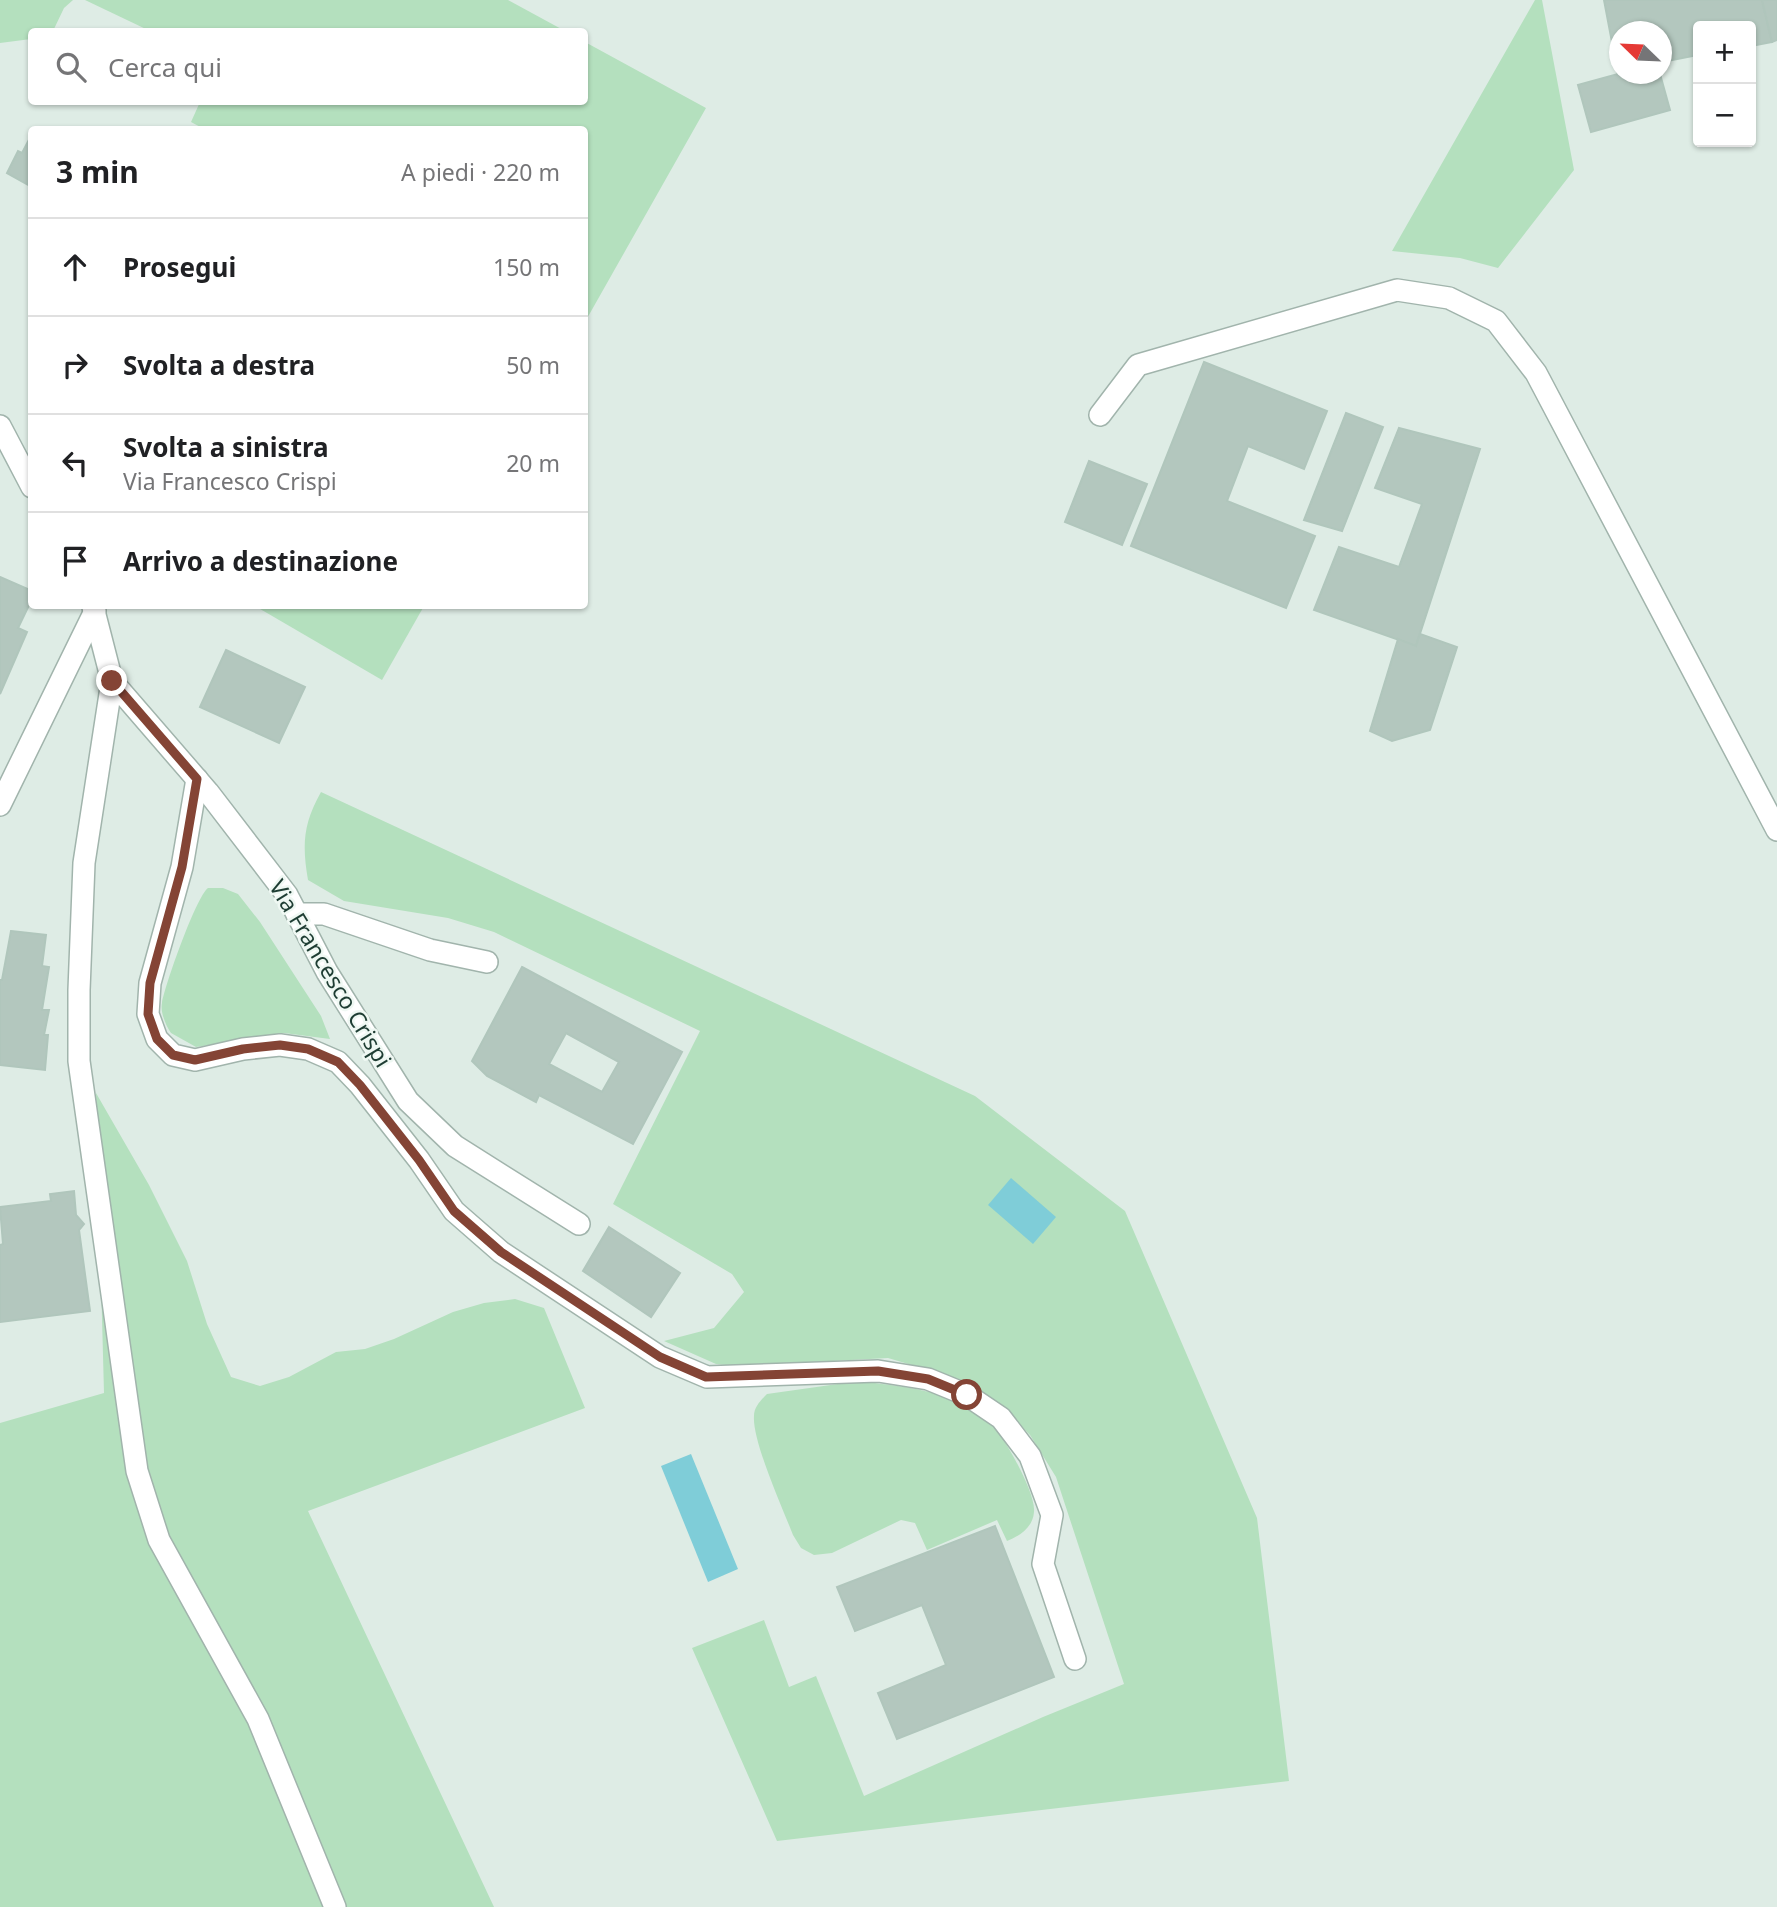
<!DOCTYPE html>
<html lang="it">
<meta charset="utf-8">
<style>
body{margin:0;font-family:"Noto Sans",sans-serif;background:#f2f2f2;color:#202124}
.controls{position:absolute;right:21px;top:21px;display:grid;overflow:hidden;border-radius:7px;box-shadow:0 2px 5px #0004}
.controls button{width:63px;height:63px;display:grid;place-items:center;padding:0;border:0;border-bottom:2px solid #e0e0e0;background:#fff;color:#202124;font:35px sans-serif}
.compass{position:absolute;left:1609px;top:21px;width:63px;height:63px;border-radius:50%;background:#fff;box-shadow:0 2px 5px #0004;rotate:293deg}
.stop{position:absolute;width:21px;height:21px;margin:-16px;border:5px solid #844435;border-radius:50%;background:#fff}
.stop.end{background:#844435;border-color:#fff;box-shadow:0 2px 7px #0008}
.list{margin:0;padding:0;list-style:none}
h2{display:flex;justify-content:space-between;align-items:center;height:91px;margin:0;padding:0 28px;font-size:30px}
h2 small{font-size:23px;font-weight:400;color:#757577}
.list li{display:grid;grid-template-columns:46px 1fr auto;gap:21px;align-items:center;box-sizing:border-box;height:98px;padding:0 28px;border-top:2px solid #e0e0e0}
.list b{display:block;font-size:26px;white-space:nowrap}
.list p{margin:0;font-size:23px;white-space:nowrap;color:#757577}
.list em{font-size:23px;font-style:normal;color:#757577}
.icon{flex:none;width:38px;height:38px;fill:none;stroke:currentColor;stroke-width:2;stroke-linecap:round;stroke-linejoin:round}
.map{position:relative;flex:none;width:1777px;height:1907px;overflow:hidden}
.search{position:absolute;background:#fff;box-shadow:0 2px 5px #0004;left:28px;top:28px;width:560px;height:77px;display:flex;align-items:center;gap:18px;box-sizing:border-box;padding:0 24px;border-radius:7px;color:#757577;font-size:26px}
.panel{position:absolute;background:#fff;box-shadow:0 2px 5px #0004;left:28px;top:126px;width:560px;height:483px;border-radius:7px}
.map>svg:first-child{display:block}
</style>
<div class="map">
<svg width="1777" height="1907" viewBox="0 0 1777 1907">
<rect width="100%" height="100%" fill="#deece5"/>
<g fill="#b4e0be">
<polygon points="0,0 73,0 64,8 53,31 32,32 31,39 0,43"/>
<polygon points="85,0 508,0 565,31 150,31"/>
<polygon points="1535,0 1542,0 1574,170 1498,268 1460,258 1392,251"/>
<polygon points="585,42 706,108 585,322 584,130 206,130 191,122 200,102 584,102"/>
<polygon points="255,606 424,606 382,680"/>
<path d="M321 792 975 1096 1125 1211 1257 1518 1289 1781 777 1841 692 1648 764 1620 789 1687 816 1676 864 1796 1043 1717 1124 1684 1056 1477 1030 1435 1002 1407 959 1379 888 1358 736 1366 716 1364 664 1341 714 1328 744 1292 732 1274 613 1204 700 1031 494 932 448 918 344 901 308 880C302 845 303 824 321 792Z"/>
<path d="M208 888H223L238 894 260 922 321 1016 330 1039 284 1033 196 1047 171 1033C166 1026 160 1012 162 1003 165 985 196 897 208 888Z"/>
<polygon points="96,1093 149,1185 187,1261 207,1324 231,1377 260,1386 289,1377 336,1352 365,1349 394,1339 453,1312 484,1303 515,1299 544,1308 585,1408 308,1511 494,1907 0,1907 0,1423 104,1393"/>
<path d="M859 1381C896 1386 934 1388 967 1407 976 1413 990 1422 997 1430 1008 1445 1036 1494 1034 1512 1033 1527 1020 1536 1007 1541L997 1520 927 1550 915 1523 901 1520 832 1553 814 1555 801 1548 793 1535C783 1509 752 1441 754 1416 754 1407 761 1400 767 1394Z"/>
</g>
<g fill="#7fcdd8">
<polygon points="1011,1178 1056,1217 1033,1244 988,1205"/>
<polygon points="691,1454 738,1569 708,1582 661,1466"/>
</g>
<g fill="#b3c7be" stroke="#b0c6bc" stroke-width="2" fill-rule="evenodd">
<polygon points="1604,0 1762,0 1772,42 1751,46 1751,26 1698,26 1698,55 1662,62 1662,32 1620,32 1618,74"/>
<polygon points="1762,0 1777,0 1777,40 1772,42"/>
<polygon points="1618,74 1660,74 1670,110 1591,132 1578,85"/>
<polygon points="32,134 32,187 7,173 18,151 22,153"/>
<polygon points="1204,362 1327,411 1304,469 1248,446 1227,501 1315,536 1286,608 1131,546"/>
<polygon points="1346,413 1383,427 1342,531 1304,520"/>
<polygon points="1399,428 1480,449 1416,646 1314,610 1339,547 1399,567 1422,504 1375,488"/>
<polygon points="1089,461 1147,484 1122,545 1065,522"/>
<polygon points="0,577 32,591 32,599 18,628 27,632 0,694"/>
<polygon points="1420,634 1457,647 1430,730 1392,741 1370,731 1398,639 1416,646"/>
<polygon points="226,650 305,687 279,743 200,707"/>
<polygon points="11,931 46,935 42,966 49,967 42,1010 49,1010 44,1035 48,1035 45,1070 0,1065 0,980 2,980"/>
<path d="M522 967 682 1052 633 1144 539 1095 536 1102 487 1076 472 1061ZM566 1033 619 1062 602 1092 549 1064Z"/>
<polygon points="74,1191 76,1215 84,1224 79,1230 90,1311 0,1322 0,1245 3,1244 0,1207 51,1201 50,1194"/>
<polygon points="609,1227 680,1273 651,1317 583,1271"/>
<polygon points="995,1526 1054,1677 897,1739 878,1693 946,1665 922,1605 855,1631 837,1587"/>
</g>
<g fill="none" stroke-linecap="round" stroke-linejoin="round">
<defs>
<g id="lane">
<polyline points="1100,415 1138,365 1397,290 1449,298 1496,321 1536,373 1777,830"/>
<polyline points="112,681 84,863 79,990 79,1061 137,1471 159,1540 258,1719 335,1907"/>
<polyline points="112,681 208,792 287,895 327,972 408,1101 455,1146 579,1224"/>
<polyline points="197,779 182,867 150,983 148,1014 157,1039 173,1055 195,1060 243,1049 280,1045 308,1049 338,1062 360,1085 419,1160 454,1211 501,1252 660,1357 707,1377 878,1371 928,1379 967,1395 1001,1418 1030,1456 1052,1515 1043,1564 1075,1659"/>
<polyline points="297,914 324,914 430,950 487,962"/>
</g>
<g id="street">
<polyline points="0,426 32,487"/>
<polyline points="93,607 112,681"/>
<polyline points="0,805 95,611"/>
</g>
</defs>
<use href="#lane" stroke="#a1b4ac" stroke-width="24"/>
<use href="#street" stroke="#a1b4ac" stroke-width="24"/>
<use href="#lane" stroke="#fff" stroke-width="21"/>
<use href="#street" stroke="#fff" stroke-width="21"/>
</g>
<g fill="none" stroke-linecap="round" stroke-linejoin="round">
<polyline stroke="#844435" stroke-width="9" points="112,681 197,779 182,867 150,983 148,1014 157,1039 173,1055 195,1060 243,1049 280,1045 308,1049 338,1062 360,1085 419,1160 454,1211 501,1252 660,1357 706,1377 878,1371 928,1379 967,1395"/>
</g>
<g text-anchor="middle" dominant-baseline="central" stroke-width="5" stroke-linejoin="round" paint-order="stroke">
<g font-size="23" fill="#1e3d33" stroke="#eff8f3">
<text transform="translate(331 973) rotate(59)">Via Francesco Crispi</text>
</g>
</g>
</svg>
<div class="controls">
<button>+</button>
<button>−</button>
</div>
<svg class="compass" viewBox="-18 -18 36 36"><path d="M0-13l5 13h-10z" fill="#e53935"/><path d="M0 13l5-13h-10z" fill="#757577"/></svg>
<div class="stop" style="left:967px;top:1395px"></div>
<div class="stop end" style="left:112px;top:681px"></div>
<div class="search"><svg class="icon" aria-label="search" viewBox="0 0 24 24"><circle cx="10" cy="10" r="6"/><path d="M15 15l6 6"/></svg>Cerca qui</div>
<section class="panel">
<h2>3 min<small>A piedi · 220 m</small></h2>
<ul class="list">
<li><svg class="icon" aria-label="ahead" viewBox="0 0 24 24"><path d="M12 20V5M6 11l6-6 6 6"/></svg><div><b>Prosegui</b></div><em>150 m</em></li>
<li><svg class="icon" aria-label="right" viewBox="0 0 24 24"><path d="M7 20v-9h11M14 6l5 5-5 5"/></svg><div><b>Svolta a destra</b></div><em>50 m</em></li>
<li><svg class="icon" aria-label="left" viewBox="0 0 24 24"><path d="M17 20v-9H6M10 6l-5 5 5 5"/></svg><div><b>Svolta a sinistra</b><p>Via Francesco Crispi</p></div><em>20 m</em></li>
<li><svg class="icon" aria-label="arrive" viewBox="0 0 24 24"><path d="M6 21V4h12l-3 4 3 4H6"/></svg><div><b>Arrivo a destinazione</b></div></li>
</ul>
</section>
</div>
